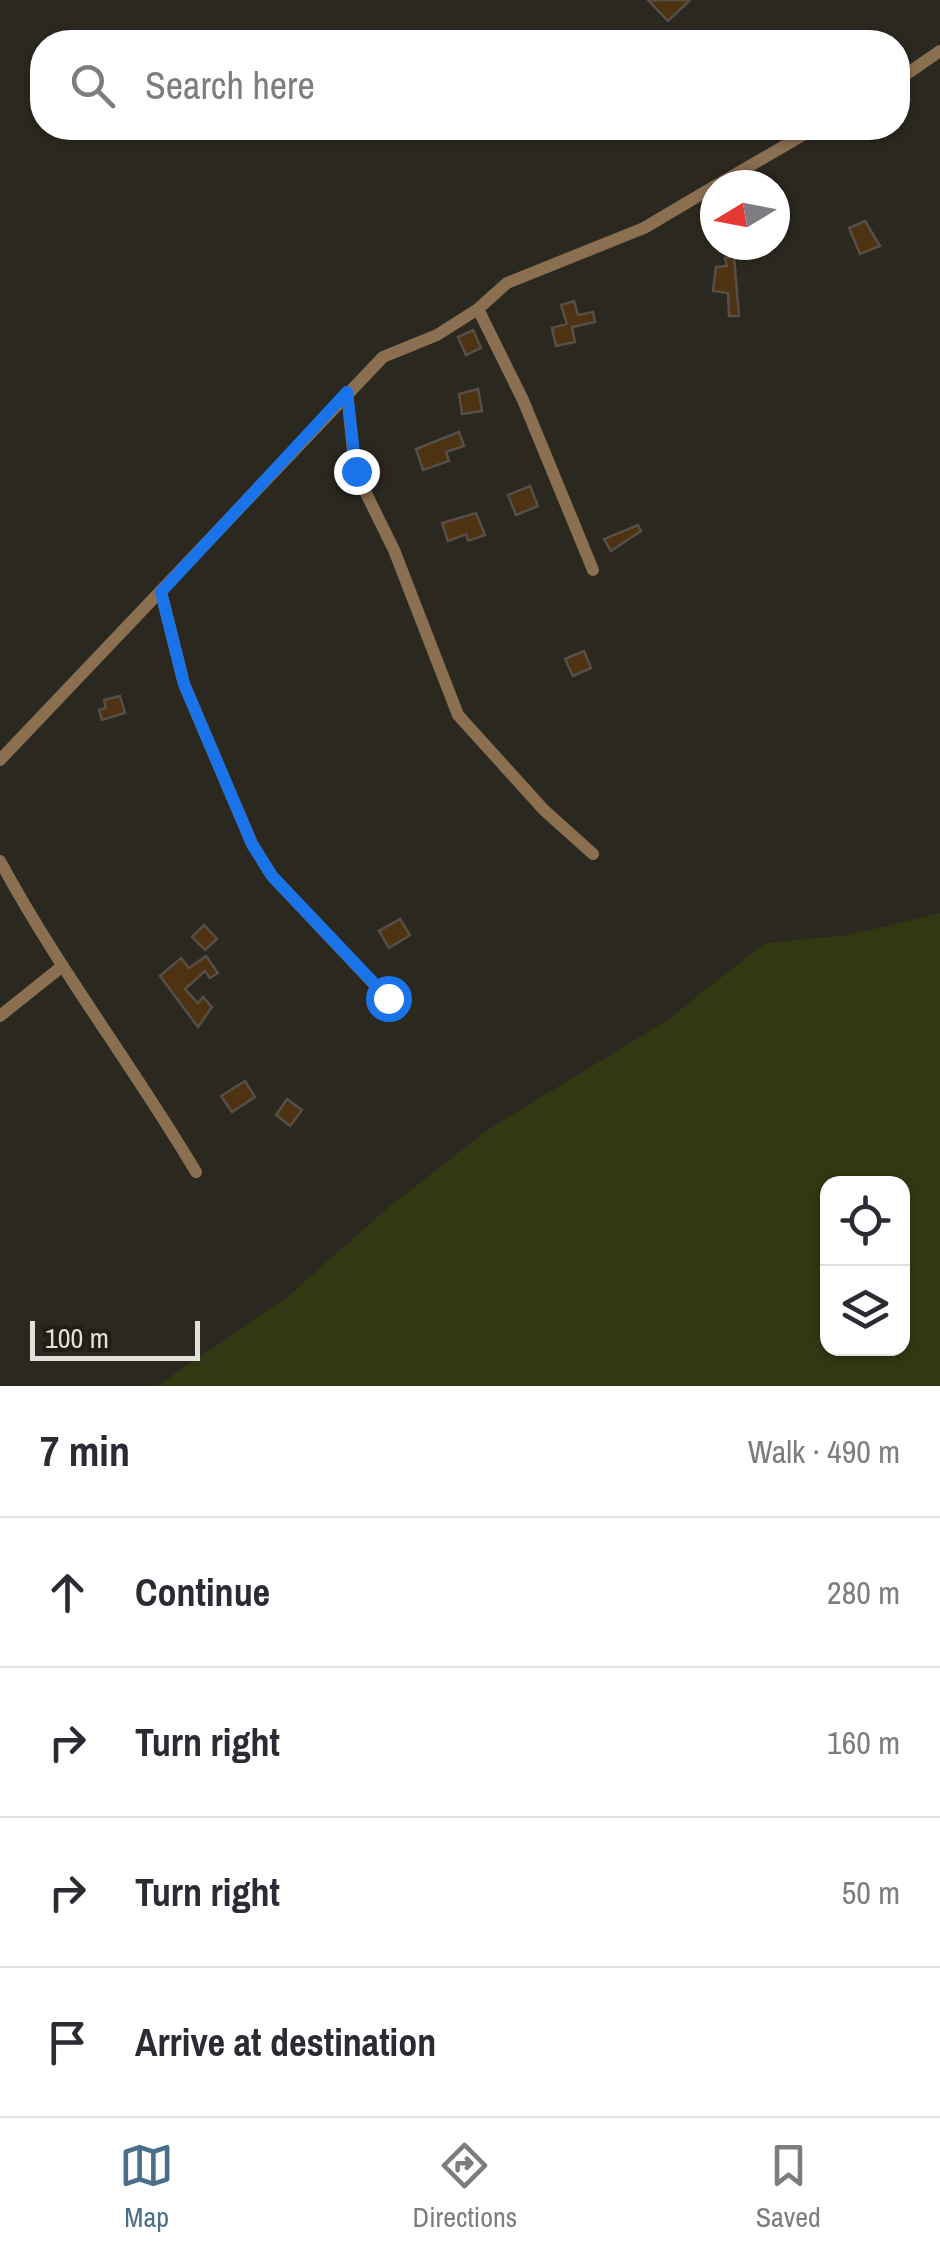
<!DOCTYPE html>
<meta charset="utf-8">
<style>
body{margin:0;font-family:"Archivo Narrow",sans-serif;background:#f7f7f7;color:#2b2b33}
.controls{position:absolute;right:30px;bottom:30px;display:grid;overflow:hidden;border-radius:20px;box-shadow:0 2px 8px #0004}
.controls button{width:90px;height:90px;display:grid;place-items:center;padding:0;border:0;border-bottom:2px solid #e1e1e2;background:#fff;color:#2b2b33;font:50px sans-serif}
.compass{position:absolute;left:700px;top:170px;width:90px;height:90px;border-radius:50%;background:#fff;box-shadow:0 2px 8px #0004;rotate:260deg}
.scale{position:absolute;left:30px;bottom:25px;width:170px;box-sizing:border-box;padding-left:10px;border:5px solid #e2e0db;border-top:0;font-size:28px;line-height:35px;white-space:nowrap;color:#e2e0db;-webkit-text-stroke:8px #211e16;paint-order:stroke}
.stop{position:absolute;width:30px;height:30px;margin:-22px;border:8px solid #1a73e8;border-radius:50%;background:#fff}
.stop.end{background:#1a73e8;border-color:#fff;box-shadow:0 2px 10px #0008}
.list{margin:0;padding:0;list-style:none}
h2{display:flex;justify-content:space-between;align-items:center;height:130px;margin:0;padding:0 40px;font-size:42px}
h2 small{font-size:32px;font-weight:400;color:#7c7c81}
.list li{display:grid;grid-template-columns:65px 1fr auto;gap:30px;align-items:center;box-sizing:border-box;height:150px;padding:0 40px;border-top:2px solid #e1e1e2}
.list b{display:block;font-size:38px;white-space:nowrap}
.list em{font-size:32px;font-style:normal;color:#7c7c81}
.icon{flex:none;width:55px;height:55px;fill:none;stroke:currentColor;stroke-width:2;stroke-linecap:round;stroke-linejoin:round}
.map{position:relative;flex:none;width:940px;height:1386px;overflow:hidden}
.search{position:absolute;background:#fff;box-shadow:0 2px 8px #0004;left:30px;right:30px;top:30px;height:110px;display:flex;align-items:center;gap:25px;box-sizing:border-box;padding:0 35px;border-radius:40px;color:#7c7c81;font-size:38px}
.sheet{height:730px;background:#fff}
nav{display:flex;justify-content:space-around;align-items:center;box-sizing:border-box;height:140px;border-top:2px solid #e1e1e2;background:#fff;font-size:28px;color:#7c7c81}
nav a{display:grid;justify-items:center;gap:5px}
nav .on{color:#496f89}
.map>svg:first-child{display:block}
</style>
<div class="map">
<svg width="940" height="1386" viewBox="0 0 940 1386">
<rect width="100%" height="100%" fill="#2b281f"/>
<path fill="#323812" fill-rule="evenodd" d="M940 913V1386H157L286 1298 382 1213 487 1130 666 1021 765 943 849 935ZM828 1184H902V1348H828Z"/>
<g fill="#4e3312" stroke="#564e47" stroke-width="2.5">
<polygon points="648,0 690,0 668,21"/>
<polygon points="865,221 880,246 860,254 849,228"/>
<polygon points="734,256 739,316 729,316 728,293 713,291 716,267 727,266 725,258"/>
<polygon points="574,301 578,315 593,312 595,322 572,327 575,342 556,346 552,328 567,324 561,305"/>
<polygon points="473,330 481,348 466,355 458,337"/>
<polygon points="478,389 482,411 462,414 459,394"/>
<polygon points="459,432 464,446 446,452 449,461 423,470 416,449"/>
<polygon points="530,486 538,506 516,515 508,495"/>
<polygon points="476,513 485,535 468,541 466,534 448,541 442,523"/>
<polygon points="638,525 641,531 611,551 604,539"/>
<polygon points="584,651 591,668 573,676 565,659"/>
<polygon points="120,696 125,713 102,720 99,710 106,708 104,700"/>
<polygon points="400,919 410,935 389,948 379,931"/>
<polygon points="204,925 217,939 205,950 192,937"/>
<polygon points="206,956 218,973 210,978 205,971 185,989 198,1003 203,997 212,1007 198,1027 160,976 181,958 189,968"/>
<polygon points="245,1081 255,1097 232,1112 221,1096"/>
<polygon points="287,1099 302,1110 290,1126 276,1115"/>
</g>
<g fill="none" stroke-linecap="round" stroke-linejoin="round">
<g stroke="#8a6f51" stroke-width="12">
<polyline points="898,80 940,51"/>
<polyline points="717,185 815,128"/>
<polyline points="478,309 523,400 593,570"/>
<polyline points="347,392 355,471 394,550 458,715 544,810 593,854"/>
<polyline points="161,592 184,684 252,844 272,876 388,999"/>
<polyline points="0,760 383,357 437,335 478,309 507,283 644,228 715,186"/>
<path d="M0 861C59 970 133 1066 196 1172"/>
<polyline points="0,1016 60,968"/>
</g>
</g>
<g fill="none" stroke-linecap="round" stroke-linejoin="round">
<polyline stroke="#1a73e8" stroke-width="12" points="356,471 347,392 161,592 184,684 252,844 272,876 388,998"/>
</g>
</svg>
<div class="controls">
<button><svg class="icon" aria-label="locate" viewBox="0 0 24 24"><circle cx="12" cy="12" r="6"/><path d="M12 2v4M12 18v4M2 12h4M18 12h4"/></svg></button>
<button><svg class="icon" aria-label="layers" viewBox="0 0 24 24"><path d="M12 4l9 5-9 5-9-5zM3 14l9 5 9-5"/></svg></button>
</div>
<svg class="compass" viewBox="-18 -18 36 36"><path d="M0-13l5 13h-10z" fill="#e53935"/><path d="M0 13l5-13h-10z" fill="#7c7c81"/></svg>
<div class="scale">100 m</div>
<div class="stop" style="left:388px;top:998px"></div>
<div class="stop end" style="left:356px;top:471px"></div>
<div class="search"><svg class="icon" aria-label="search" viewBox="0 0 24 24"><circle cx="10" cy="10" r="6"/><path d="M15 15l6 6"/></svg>Search here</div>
</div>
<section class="sheet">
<h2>7 min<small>Walk · 490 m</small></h2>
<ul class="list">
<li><svg class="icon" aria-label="ahead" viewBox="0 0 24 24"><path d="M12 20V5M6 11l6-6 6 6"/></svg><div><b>Continue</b></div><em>280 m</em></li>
<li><svg class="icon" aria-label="right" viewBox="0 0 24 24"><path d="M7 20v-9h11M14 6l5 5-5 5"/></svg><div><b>Turn right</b></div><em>160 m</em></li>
<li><svg class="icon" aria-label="right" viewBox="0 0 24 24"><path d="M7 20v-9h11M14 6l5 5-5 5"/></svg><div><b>Turn right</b></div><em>50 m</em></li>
<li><svg class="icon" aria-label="arrive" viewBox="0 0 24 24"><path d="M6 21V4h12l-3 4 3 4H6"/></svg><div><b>Arrive at destination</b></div></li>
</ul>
</section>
<nav>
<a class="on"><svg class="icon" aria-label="map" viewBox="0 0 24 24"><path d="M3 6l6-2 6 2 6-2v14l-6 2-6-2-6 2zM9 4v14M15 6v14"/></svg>Map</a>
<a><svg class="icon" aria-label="directions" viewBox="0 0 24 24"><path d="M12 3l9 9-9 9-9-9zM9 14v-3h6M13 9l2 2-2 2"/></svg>Directions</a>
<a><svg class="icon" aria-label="saved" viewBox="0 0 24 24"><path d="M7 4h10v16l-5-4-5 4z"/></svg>Saved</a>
</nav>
